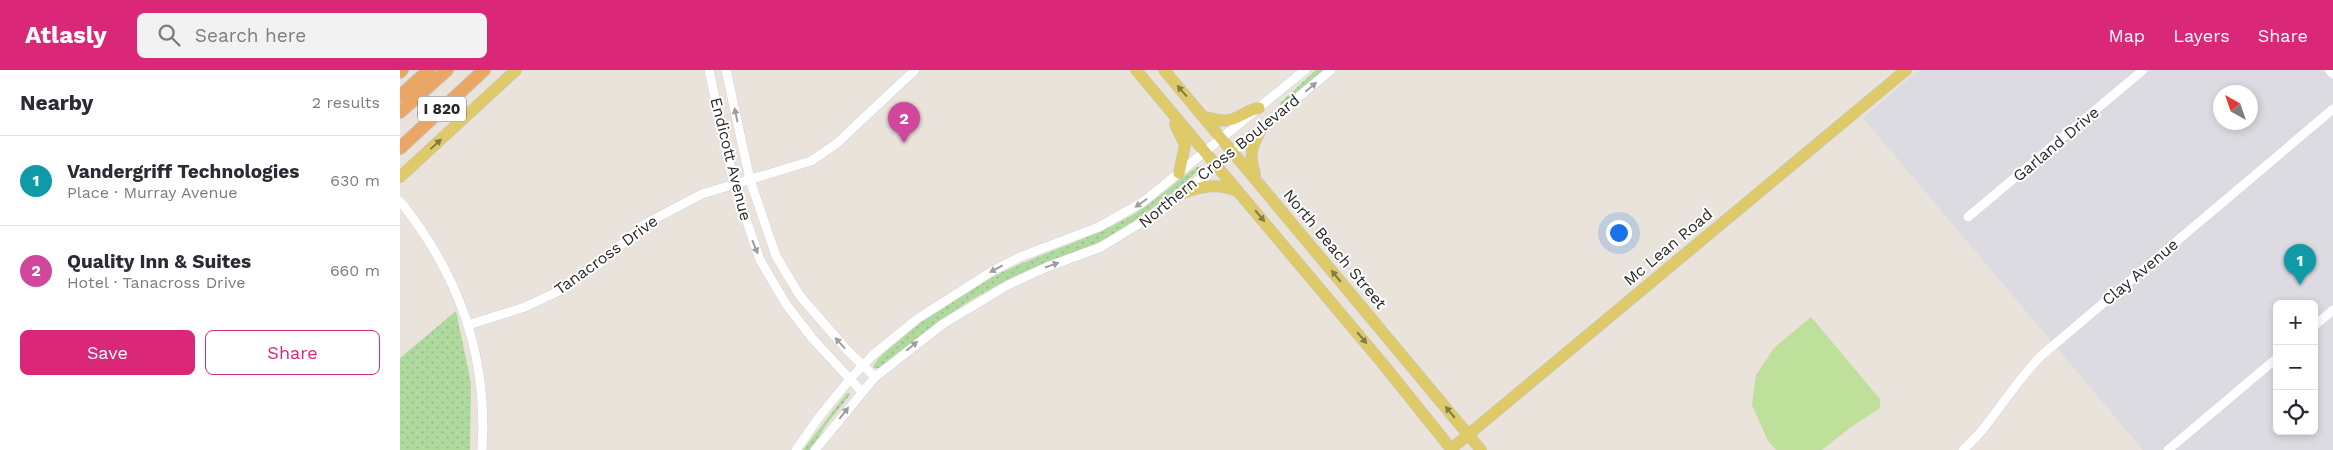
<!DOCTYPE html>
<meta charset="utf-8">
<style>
body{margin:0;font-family:"Work Sans",sans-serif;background:#f2f2f3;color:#2b2b33}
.controls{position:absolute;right:15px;bottom:15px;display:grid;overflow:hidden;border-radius:8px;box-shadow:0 2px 8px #0003}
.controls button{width:45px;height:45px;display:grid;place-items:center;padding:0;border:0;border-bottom:1px solid #e1e1e2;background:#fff;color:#2b2b33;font:25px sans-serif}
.compass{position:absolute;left:1813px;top:15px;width:45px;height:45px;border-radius:50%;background:#fff;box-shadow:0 2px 8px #0003;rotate:320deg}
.you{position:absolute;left:1218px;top:162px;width:18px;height:18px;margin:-12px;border:4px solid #fff;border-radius:50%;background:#1a73e8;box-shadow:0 0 0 8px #1a73e833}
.badge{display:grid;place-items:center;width:32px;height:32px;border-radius:50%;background:#db2777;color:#fff;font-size:16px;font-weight:700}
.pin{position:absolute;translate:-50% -41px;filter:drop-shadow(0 1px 2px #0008)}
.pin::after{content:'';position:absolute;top:26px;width:18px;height:15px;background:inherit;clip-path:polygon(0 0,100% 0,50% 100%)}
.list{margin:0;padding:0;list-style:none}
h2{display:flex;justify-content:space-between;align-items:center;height:65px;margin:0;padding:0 20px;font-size:21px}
h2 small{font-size:16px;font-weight:400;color:#7c7c81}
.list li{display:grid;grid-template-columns:32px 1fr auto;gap:15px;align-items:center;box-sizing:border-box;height:90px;padding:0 20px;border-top:1px solid #e1e1e2}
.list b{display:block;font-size:19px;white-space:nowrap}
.list p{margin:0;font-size:16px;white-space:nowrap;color:#7c7c81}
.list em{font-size:16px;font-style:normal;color:#7c7c81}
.actions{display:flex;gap:10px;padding:15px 20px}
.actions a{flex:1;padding:11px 0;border:1px solid #db2777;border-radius:8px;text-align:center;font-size:18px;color:#db2777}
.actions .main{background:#db2777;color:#fff}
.icon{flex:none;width:28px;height:28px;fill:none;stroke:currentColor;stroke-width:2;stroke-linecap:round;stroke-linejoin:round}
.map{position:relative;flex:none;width:1933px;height:380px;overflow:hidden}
header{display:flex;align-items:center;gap:30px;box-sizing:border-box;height:70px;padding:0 25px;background:#db2777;color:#fff}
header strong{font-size:24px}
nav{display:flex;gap:28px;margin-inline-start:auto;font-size:18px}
.search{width:350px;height:45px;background:#f2f2f3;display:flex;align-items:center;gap:12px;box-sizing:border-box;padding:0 18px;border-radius:8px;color:#7c7c81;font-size:19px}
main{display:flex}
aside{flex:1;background:#fff}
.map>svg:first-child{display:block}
</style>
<header>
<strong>Atlasly</strong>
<div class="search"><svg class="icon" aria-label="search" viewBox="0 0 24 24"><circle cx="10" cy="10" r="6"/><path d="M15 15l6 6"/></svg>Search here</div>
<nav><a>Map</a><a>Layers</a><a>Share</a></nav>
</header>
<main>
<aside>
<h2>Nearby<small>2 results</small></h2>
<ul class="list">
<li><span class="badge" style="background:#0f9aa8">1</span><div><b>Vandergriff Technologies</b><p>Place · Murray Avenue</p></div><em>630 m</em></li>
<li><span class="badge" style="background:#d1479c">2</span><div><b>Quality Inn &amp; Suites</b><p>Hotel · Tanacross Drive</p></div><em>660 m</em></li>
</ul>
<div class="actions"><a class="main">Save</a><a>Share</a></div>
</aside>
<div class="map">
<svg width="1933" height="380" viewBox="0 0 1933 380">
<defs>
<pattern id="grass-dots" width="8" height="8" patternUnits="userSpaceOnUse" patternTransform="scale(1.25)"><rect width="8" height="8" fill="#afd99d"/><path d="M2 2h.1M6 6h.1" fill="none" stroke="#97ba87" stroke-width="1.8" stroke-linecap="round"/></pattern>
</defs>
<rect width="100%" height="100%" fill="#e9e3db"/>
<path fill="#dddbe2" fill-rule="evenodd" d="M1519 0H1933V380H1743L1463 48ZM1820 22H1850V52H1820ZM1877 234H1914V361H1877Z"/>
<g fill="url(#grass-dots)">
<polygon points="916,0 926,0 881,37 880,33"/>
<path d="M797 97H800V100C768 126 735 154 698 173 673 186 646 193 620 204 569 227 524 260 482 298H473C476 288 488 280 496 273 531 241 574 214 618 195 655 179 693 167 729 147 754 133 774 112 797 97Z"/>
<polygon points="56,241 71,313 70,380 0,380 0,288"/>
<polygon points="447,323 450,323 450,325 426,355 411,380 403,380"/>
</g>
<polygon fill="#bfe09a" points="1411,247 1480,329 1480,338 1451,357 1422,380 1376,380 1368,371 1352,335 1356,305 1374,278"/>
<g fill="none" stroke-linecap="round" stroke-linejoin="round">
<defs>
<g id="minor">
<polyline points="309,0 334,114 360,190 386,234 412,268 462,322"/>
<polyline points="326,0 350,110 376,186 400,226 447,280 475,307"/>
<polyline points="1929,0 1933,4"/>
<path d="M0 131C59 205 88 285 82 380"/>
<polyline points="1568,147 1743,0"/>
<polyline points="68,255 125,237 157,222 196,196 245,154 302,124 411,91 436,74 515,0"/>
<polyline points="1914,256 1933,240"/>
<polyline points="396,380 419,347 450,309 473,285 517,249 594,200 620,187 699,157 743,132 905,0"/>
<polyline points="415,380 475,307 543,254 608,215 647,197 701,177 763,139 931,0"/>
<path d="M1563 380C1594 352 1612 314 1642 285L1933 39"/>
<polyline points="1768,380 1877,288"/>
</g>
<g id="major">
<polyline points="736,0 983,294 1052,380"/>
<polyline points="764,0 1081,380"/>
<path d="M805 47C813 49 822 52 829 50 840 48 847 40 859 38"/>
<polyline points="775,54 785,75 779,103"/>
<path d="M855 104C848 84 852 77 861 59"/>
<polyline points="0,107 116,0"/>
<path d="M781 124C801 116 817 113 837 121"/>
<polyline points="1051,379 1506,0"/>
</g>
<g id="highway">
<polyline points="0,2 2,0"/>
<polyline points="0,26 29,0"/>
<polyline points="0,42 47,0"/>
<polyline points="0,78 84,0"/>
</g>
</defs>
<use href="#minor" stroke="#d0d2df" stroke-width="10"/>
<use href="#major" stroke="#c3c3c3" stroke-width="12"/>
<use href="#highway" stroke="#c3c3c3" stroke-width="14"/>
<use href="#minor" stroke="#fff" stroke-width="9"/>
<use href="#major" stroke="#dfca69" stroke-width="11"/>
<use href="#highway" stroke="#eba564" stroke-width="12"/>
</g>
<defs><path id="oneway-solid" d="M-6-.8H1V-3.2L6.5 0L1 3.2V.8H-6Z" transform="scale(1.25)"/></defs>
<g fill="#9e9e9e">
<use href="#oneway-solid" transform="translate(911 17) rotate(-40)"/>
<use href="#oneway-solid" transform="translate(336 45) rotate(-102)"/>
<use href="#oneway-solid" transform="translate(741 133) rotate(145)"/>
<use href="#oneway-solid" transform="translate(355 177) rotate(68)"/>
<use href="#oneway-solid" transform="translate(652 195) rotate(-19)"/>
<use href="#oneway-solid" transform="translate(596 199) rotate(152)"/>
<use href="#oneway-solid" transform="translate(440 273) rotate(-132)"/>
<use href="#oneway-solid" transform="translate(512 276) rotate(-40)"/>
<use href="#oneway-solid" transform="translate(444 343) rotate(-52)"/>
</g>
<g fill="#847948">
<use href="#oneway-solid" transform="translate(782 21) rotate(-131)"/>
<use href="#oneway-solid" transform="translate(36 74) rotate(-43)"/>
<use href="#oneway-solid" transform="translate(860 146) rotate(50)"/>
<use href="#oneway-solid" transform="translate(936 206) rotate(-130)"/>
<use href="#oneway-solid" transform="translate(962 268) rotate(50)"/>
<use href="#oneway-solid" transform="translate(1050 342) rotate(-130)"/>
</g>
<g text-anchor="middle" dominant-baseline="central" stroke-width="4" stroke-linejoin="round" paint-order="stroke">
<rect fill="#fff" stroke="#686868" stroke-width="1" x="18" y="26.5" width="48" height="25" rx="4"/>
<g font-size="15" font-weight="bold" fill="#282828">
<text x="42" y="39">I 820</text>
</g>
<g font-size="16" fill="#282828" stroke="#fff">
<text transform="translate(1656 74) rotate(-40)">Garland Drive</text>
<text transform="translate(331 89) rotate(76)">Endicott Avenue</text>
<text transform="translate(819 91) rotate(-39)">Northern Cross Boulevard</text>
<text transform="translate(1268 177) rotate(-40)">Mc Lean Road</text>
<text transform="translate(935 179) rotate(50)">North Beach Street</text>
<text transform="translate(206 185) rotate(-36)">Tanacross Drive</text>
<text transform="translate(1740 202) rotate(-40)">Clay Avenue</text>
</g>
</g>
</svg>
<div class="controls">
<button>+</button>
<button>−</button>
<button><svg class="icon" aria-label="locate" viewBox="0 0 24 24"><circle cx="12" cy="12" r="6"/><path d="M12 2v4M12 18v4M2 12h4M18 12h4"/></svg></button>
</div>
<svg class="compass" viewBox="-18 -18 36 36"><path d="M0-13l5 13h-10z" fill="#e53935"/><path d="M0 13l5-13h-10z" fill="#7c7c81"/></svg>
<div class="you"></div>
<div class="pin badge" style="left:1900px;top:215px;background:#0f9aa8">1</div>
<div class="pin badge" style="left:504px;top:73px;background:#d1479c">2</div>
</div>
</main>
